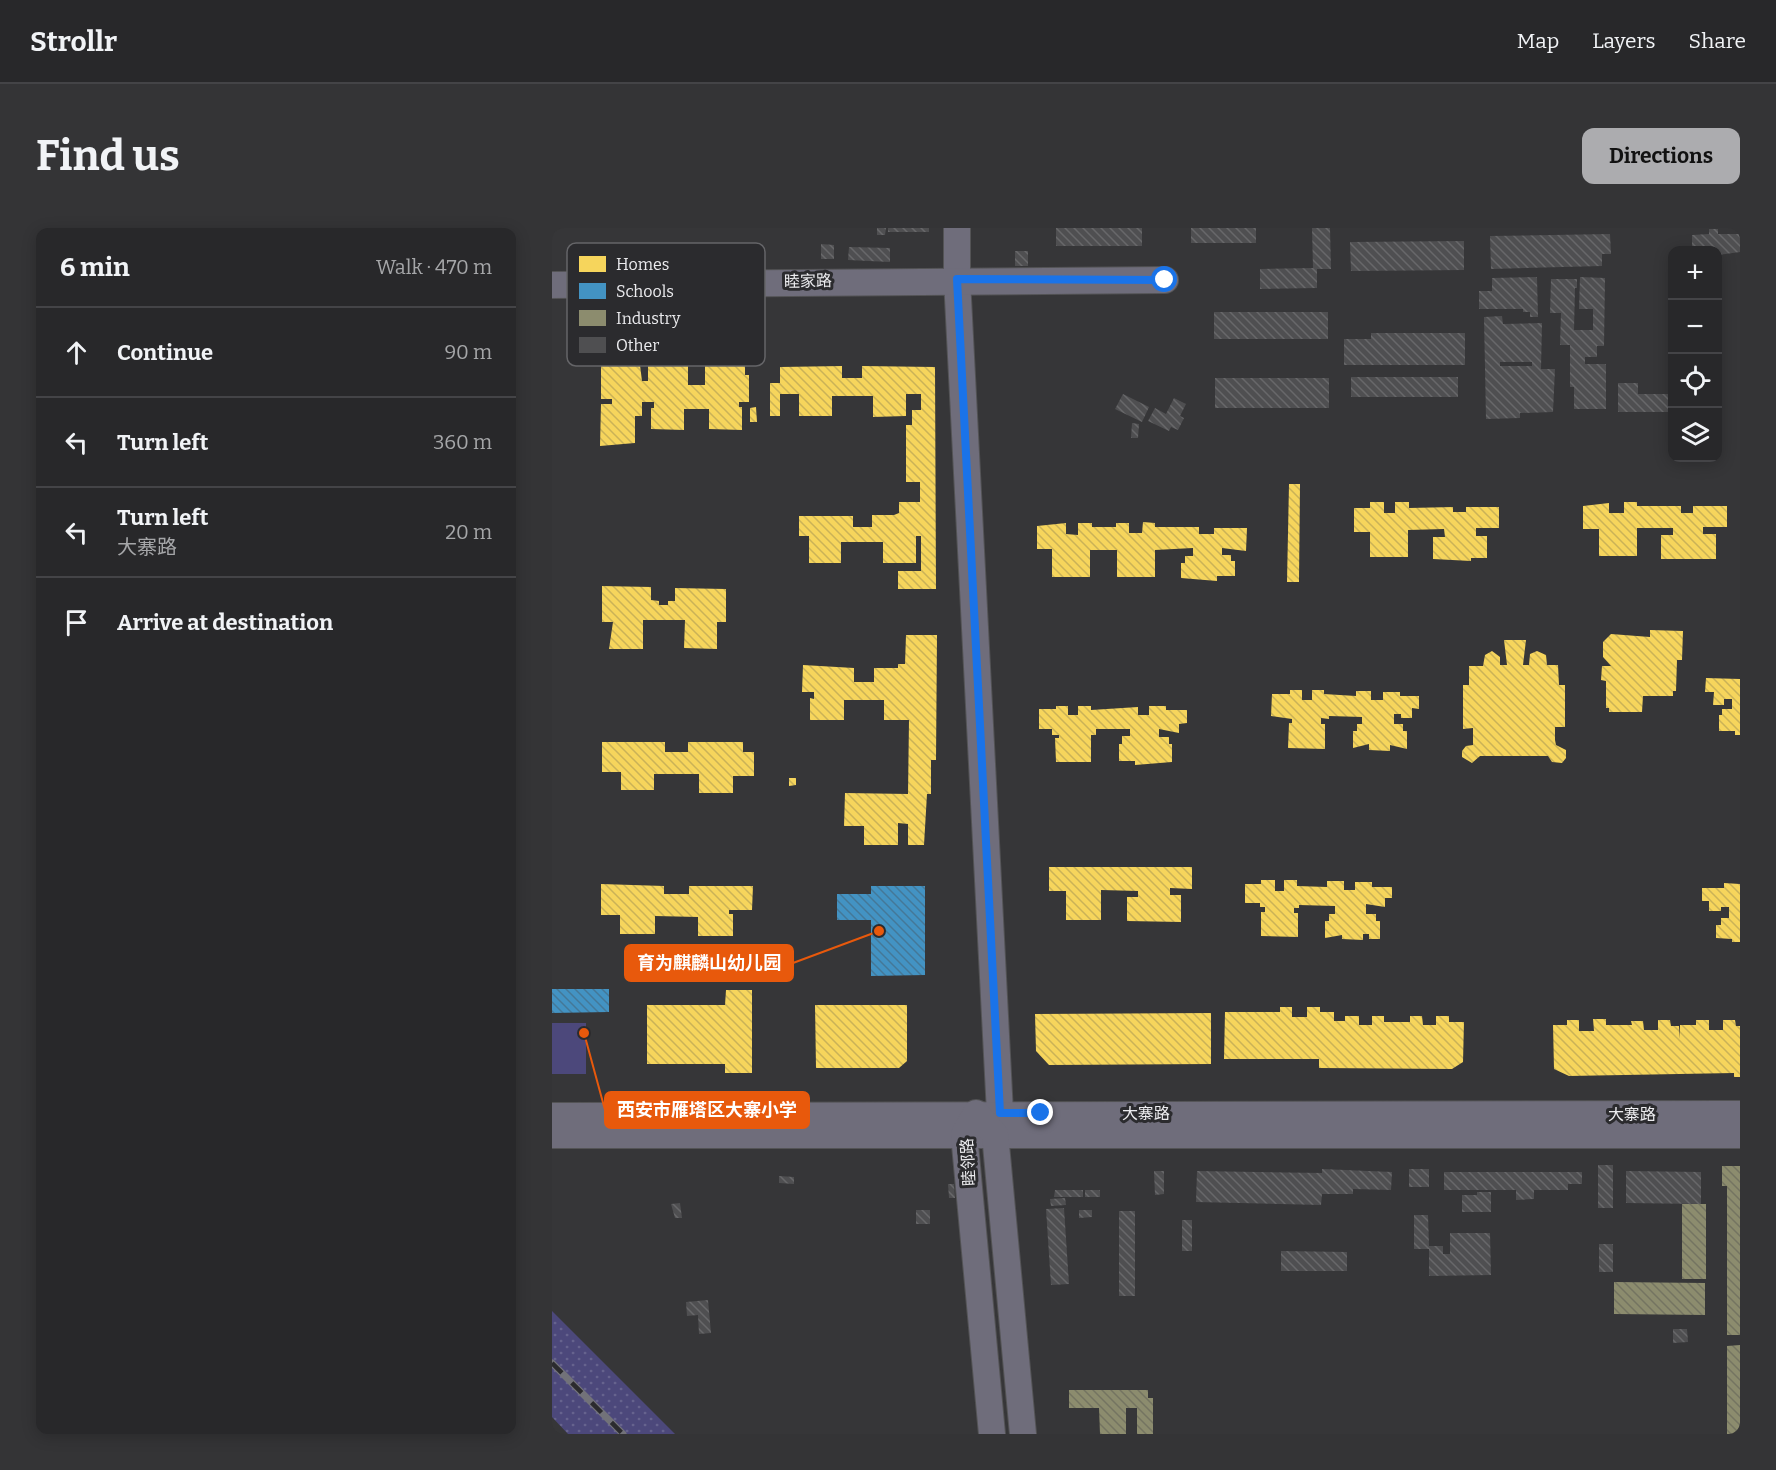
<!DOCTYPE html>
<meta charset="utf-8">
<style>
body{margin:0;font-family:Bitter,"Noto Sans SC",serif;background:#343436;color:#f1f3f6}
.controls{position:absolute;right:18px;top:18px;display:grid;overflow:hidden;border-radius:12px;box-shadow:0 3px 15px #0003}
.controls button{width:54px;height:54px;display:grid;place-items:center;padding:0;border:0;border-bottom:2px solid #444447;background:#28282a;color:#f1f3f6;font:30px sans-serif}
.stop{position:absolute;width:18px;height:18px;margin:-14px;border:4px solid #1a73e8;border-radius:50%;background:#fff}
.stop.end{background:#1a73e8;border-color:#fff;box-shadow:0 2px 6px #0008}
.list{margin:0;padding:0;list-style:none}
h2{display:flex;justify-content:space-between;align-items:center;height:78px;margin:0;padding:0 24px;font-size:26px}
h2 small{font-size:20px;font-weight:400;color:#a5a6a8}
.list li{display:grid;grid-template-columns:39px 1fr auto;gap:18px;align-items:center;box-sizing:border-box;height:90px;padding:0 24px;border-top:2px solid #444447}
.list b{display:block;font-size:22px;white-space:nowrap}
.list p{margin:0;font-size:20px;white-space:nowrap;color:#a5a6a8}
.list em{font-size:20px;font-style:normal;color:#a5a6a8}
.icon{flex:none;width:33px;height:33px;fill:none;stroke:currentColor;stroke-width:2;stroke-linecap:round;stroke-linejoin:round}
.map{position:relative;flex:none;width:1188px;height:1206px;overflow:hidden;border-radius:12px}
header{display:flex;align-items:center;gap:36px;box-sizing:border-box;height:84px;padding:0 30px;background:#28282a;border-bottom:2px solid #444447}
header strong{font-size:28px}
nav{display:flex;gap:33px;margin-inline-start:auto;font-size:21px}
.intro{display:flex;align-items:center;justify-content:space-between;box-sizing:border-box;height:144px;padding:0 36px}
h1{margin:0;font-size:42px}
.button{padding:15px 27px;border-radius:12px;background:#acacaf;color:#111;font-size:21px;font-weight:700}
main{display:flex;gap:36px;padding:0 36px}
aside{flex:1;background:#28282a;border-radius:12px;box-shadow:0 3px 15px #0003}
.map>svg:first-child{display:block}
</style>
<header>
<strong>Strollr</strong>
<nav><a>Map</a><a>Layers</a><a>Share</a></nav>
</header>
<div class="intro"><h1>Find us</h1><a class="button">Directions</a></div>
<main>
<aside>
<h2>6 min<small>Walk · 470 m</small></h2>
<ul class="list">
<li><svg class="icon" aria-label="ahead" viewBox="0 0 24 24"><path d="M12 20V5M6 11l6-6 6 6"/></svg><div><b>Continue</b></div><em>90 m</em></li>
<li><svg class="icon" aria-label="left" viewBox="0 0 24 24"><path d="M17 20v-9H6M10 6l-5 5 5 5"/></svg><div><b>Turn left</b></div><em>360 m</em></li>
<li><svg class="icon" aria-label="left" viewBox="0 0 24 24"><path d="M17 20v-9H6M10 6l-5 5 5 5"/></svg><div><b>Turn left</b><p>大寨路</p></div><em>20 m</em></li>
<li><svg class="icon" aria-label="arrive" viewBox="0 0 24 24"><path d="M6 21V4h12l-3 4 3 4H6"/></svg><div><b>Arrive at destination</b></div></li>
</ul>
</aside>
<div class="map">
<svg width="1188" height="1206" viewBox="0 0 1188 1206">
<defs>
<pattern id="park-dots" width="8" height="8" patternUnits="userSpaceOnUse" patternTransform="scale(1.5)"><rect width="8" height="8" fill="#4c487b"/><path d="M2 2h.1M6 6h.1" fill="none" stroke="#66638e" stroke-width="1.8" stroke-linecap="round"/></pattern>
<pattern id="homes-back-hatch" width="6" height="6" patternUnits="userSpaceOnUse" patternTransform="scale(1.5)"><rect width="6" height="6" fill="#f6d55c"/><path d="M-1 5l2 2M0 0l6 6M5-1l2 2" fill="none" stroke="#cab257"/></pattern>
<pattern id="schools-back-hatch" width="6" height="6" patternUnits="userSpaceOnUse" patternTransform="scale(1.5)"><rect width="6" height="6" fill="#4393c3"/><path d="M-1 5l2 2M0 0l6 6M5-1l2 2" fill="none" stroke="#447898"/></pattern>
<pattern id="industry-back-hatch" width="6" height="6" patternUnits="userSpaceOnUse" patternTransform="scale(1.5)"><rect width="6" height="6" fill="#8c8c6e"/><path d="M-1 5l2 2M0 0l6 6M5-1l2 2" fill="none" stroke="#747461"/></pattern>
<pattern id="building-back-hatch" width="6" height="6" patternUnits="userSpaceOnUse" patternTransform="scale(1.5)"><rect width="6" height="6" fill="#4f4f51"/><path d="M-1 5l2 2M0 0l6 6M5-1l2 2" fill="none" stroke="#68686a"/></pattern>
</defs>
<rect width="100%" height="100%" fill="#363638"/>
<rect fill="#4c487b" x="0" y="795" width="34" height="51"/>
<polygon fill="url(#park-dots)" points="0,1083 123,1206 16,1206 0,1189"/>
<g fill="url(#homes-back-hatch)">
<polygon points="49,137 88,137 90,153 96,153 96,137 136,138 136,157 153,157 153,138 193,138 193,147 197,147 197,174 187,174 187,179 190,179 190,202 157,201 157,181 132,181 132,202 99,201 99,180 102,180 102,174 90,174 90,188 83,188 83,215 48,218 49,176 60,176 60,171 49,171"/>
<polygon points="290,138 290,150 310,150 310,138 383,139 384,361 346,361 346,343 369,343 369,308 364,308 364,335 331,335 331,314 289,314 289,335 257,335 257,308 247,308 247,288 301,288 301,299 320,299 320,287 342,287 347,285 347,274 368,274 368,254 354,254 354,197 360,197 360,182 369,182 369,166 354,166 354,188 321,189 321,168 280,168 280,188 247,188 247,166 228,166 228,188 218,188 218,155 228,155 228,139"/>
<polygon points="204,179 205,194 198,194 198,180"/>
<polygon points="737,256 748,256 747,354 735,354"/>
<polygon points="818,274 832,274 832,285 843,285 843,274 857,274 857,280 901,279 901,284 914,284 914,279 947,279 947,300 924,300 924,308 935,308 935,330 919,330 919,333 881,331 881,309 893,309 892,301 856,302 856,329 818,329 818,304 802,304 802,280 818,280"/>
<polygon points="1072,274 1085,274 1085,278 1129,278 1129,285 1141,285 1141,278 1175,278 1175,299 1151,299 1151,306 1164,306 1164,331 1109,331 1109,307 1121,307 1121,300 1085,300 1085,328 1047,328 1047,301 1031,301 1031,278 1057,275 1057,285 1072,285"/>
<polygon points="591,294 603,295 603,299 647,299 647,306 662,306 662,300 695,300 694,323 670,320 670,327 679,327 679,333 683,333 683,348 665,348 665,353 629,350 629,335 633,335 633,328 641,328 641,320 603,322 603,349 565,349 565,322 538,322 538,349 500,349 500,321 485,321 485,298 514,295 514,306 526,307 526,295 540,295 540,299 564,299 564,295 577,295 577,305 590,305"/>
<polygon points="50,358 99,359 99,372 107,373 107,377 116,377 116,373 123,373 123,360 174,361 174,394 165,394 165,421 132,420 133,392 91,392 91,421 57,421 61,394 50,394"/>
<polygon points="1098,402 1131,403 1130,432 1125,432 1124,463 1121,463 1121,468 1091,468 1090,484 1057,484 1057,480 1054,480 1054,453 1049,452 1050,438 1059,438 1051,429 1051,414 1059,406 1098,409"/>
<polygon points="354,407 385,407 384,532 379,532 379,566 375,566 372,617 356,617 356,596 346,595 346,617 312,617 312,598 292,598 293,565 356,566 357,492 332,492 332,472 292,472 292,492 258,492 258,470 262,471 262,464 250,464 251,437 302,440 302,454 322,454 322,440 346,440 346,436 353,436"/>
<polygon points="952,412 974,412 971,437 977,437 978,426 985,423 994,427 995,437 1006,437 1007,457 1013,457 1013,499 1003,499 1003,512 1004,517 1014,522 1014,530 1010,535 1000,534 996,528 928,528 920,535 910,529 910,523 914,518 921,517 921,500 911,501 911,457 917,457 917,438 931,438 933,427 940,423 948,429 948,437 955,437"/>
<polygon points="1154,450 1188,451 1188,507 1183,507 1183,503 1167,503 1167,487 1170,487 1170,481 1180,481 1180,471 1172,471 1172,477 1161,477 1162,464 1153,464"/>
<polygon points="738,462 750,462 750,472 760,472 760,462 772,462 772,466 804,468 804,463 819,463 819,472 831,472 831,464 848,464 848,468 867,468 867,481 860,480 860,490 849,490 849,486 842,486 842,496 851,496 851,503 855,503 855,521 838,517 838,523 817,522 817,516 801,520 801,503 805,503 805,496 810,496 810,489 777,488 777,491 769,490 769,496 773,496 773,521 736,520 737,495 740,495 740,491 719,488 720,466 738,466"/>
<polygon points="504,478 516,478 516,487 526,487 526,478 539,478 539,482 586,479 586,487 597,487 597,478 614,478 614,482 635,482 635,495 627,496 627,505 607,501 607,509 617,509 617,516 620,516 620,534 583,537 583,533 567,533 567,516 570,516 570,508 578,508 578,501 544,501 544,507 539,507 539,534 504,534 503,510 507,510 507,507 500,507 500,501 487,501 487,481 504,481"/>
<polygon points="50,514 113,514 113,524 136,524 136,514 191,514 191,524 202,524 202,548 181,548 181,565 147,565 147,546 102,546 102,562 69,562 69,544 50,544"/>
<polygon points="237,550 244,550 244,557 237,558"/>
<polygon points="497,639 640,639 640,661 618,660 618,667 629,667 629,694 575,693 575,669 586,669 586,663 549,662 549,692 514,692 514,663 497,663"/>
<polygon points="709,652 723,652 723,663 732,663 732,652 745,652 745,658 775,659 775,653 792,653 792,662 803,662 803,654 820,654 820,659 840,659 840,670 833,670 833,679 814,676 814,686 824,686 824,693 828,693 828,711 817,711 817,706 811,706 811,712 790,711 790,707 773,710 773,693 777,693 777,686 783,686 783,678 747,677 747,680 742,680 742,685 746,685 746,709 709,708 709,684 713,684 713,679 708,679 708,675 693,675 693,656 709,656"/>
<polygon points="1172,655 1188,656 1188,714 1180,714 1180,711 1164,710 1164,697 1169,697 1169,690 1177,690 1177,679 1169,679 1169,683 1157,683 1157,673 1150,673 1150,660 1172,660"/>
<polygon points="49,656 112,658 112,666 137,666 137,658 201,658 200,682 177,682 177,686 181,686 181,708 146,708 146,689 103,688 103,706 68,706 68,687 49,687"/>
<polygon points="174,762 200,762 200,845 173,845 173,836 95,836 95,777 173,777"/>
<polygon points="263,777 355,777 355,833 347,840 264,840"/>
<polygon points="728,779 740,779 740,789 755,789 755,779 768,779 768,784 782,784 782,793 793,793 793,788 807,788 807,797 820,797 820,788 832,788 832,794 858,794 858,788 870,788 871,797 884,797 884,788 897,788 897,794 912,794 911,834 900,841 767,840 767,831 672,831 673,784 728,784"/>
<polygon points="659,785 659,836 497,837 484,823 483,786"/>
<polygon points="1041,791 1054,791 1054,797 1080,797 1079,793 1091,793 1092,802 1106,802 1106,792 1118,792 1119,798 1127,798 1128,811 1128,797 1144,797 1144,792 1157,792 1157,802 1171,802 1171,792 1183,792 1184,798 1188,798 1188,849 1182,849 1182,845 1017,848 1002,841 1001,797 1015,797 1015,792 1027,792 1027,803 1042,803"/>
</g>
<g fill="url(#schools-back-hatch)">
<polygon points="319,658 373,658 373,747 319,748 319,692 285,692 285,666 319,666"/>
<polygon points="0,761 57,761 57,784 0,785"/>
</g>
<g fill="url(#industry-back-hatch)">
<polygon points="1170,938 1188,938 1188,1107 1175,1107 1175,958 1170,958"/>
<rect x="1130" y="976" width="24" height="75"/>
<polygon points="1062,1054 1153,1055 1153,1087 1062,1086"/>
<polygon points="1188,1117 1188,1206 1175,1206 1175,1118"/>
<polygon points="517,1162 596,1162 596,1170 601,1170 601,1206 585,1206 585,1180 574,1180 574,1206 548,1206 547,1180 517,1180"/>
</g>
<g fill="url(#building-back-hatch)" fill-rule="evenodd">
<polygon points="325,0 334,0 333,7 325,7"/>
<rect x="336" y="0" width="41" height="4"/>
<rect x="504" y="0" width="86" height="18"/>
<rect x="639" y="0" width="65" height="15"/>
<polygon points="760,0 778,0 779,41 765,41 765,60 708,61 708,41 761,40"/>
<polygon points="1157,1 1166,1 1166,6 1188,6 1188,24 1166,27 1166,22 1140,22 1140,7 1157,6"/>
<polygon points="1058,6 1059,26 1050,26 1050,38 939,41 938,8"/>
<polygon points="912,13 912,42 799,43 798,14"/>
<polygon points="269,16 282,17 282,31 269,31"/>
<polygon points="297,19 338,20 338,34 296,32"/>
<rect x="463" y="23" width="13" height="15"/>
<polygon points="985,49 986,89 978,89 978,84 971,84 971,81 927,81 927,63 940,63 940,50"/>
<polygon points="1028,49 1053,50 1052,118 1045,118 1045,129 1033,129 1033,136 1054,136 1054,181 1022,181 1022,159 1018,159 1018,117 1008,117 1009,85 998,85 999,51 1025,51 1025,60 1023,60 1022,102 1041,102 1041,81 1027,81"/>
<rect x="662" y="84" width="114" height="27"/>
<path d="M950 88 951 96 990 95 989 141H1003L1001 184 968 185V190L934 191 932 89ZM948 134H980V138H948Z"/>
<polygon points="819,105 913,105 913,137 792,137 792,111 819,111"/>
<rect x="799" y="149" width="107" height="20"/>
<rect x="663" y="150" width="114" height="30"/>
<polygon points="1066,155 1086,155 1086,166 1120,166 1120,184 1066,184"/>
<polygon points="571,166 597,179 590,194 563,181"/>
<polygon points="622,170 634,176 628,188 632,190 626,202 619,199 617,203 596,193 603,180 614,186"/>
<polygon points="580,195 587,196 586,210 579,210"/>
<rect x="1046" y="937" width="15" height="43"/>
<polygon points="770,941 840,944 839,962 801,961 801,966 770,966 769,977 644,974 645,943 770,945"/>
<rect x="857" y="941" width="20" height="18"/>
<polygon points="602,943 612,943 612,966 603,967"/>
<polygon points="1074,943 1149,944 1149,976 1074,975"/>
<polygon points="892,944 1030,944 1030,956 1016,956 1016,962 982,962 982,971 964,972 964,962 892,962"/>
<polygon points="227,948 242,949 242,956 227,955"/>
<polygon points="396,956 402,956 403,970 397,970"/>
<polygon points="503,962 531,962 531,969 502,969"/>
<rect x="533" y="962" width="15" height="7"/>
<polygon points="925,964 939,964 939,984 910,984 910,967 925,967"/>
<polygon points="513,970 514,977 499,978 498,971"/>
<polygon points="128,975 130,990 123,990 119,976"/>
<polygon points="512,980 517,1056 499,1057 494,981"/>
<rect x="364" y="982" width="14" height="14"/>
<polygon points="527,982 540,982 540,989 527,990"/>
<rect x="567" y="983" width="16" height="85"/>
<polygon points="862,987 876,987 877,1018 891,1018 891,1026 898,1026 898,1005 938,1005 939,1047 877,1048 877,1021 862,1021"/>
<rect x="630" y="992" width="10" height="31"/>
<rect x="1047" y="1016" width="14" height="28"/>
<polygon points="729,1023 795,1024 795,1043 729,1043"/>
<polygon points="156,1072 159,1105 147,1106 146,1087 135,1088 134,1074"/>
<polygon points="1121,1101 1135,1101 1136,1114 1121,1115"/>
</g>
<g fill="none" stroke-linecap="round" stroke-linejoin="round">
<defs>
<g id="secondary">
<polyline points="405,0 405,51 448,885"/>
<polyline points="0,57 613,52"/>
<polyline points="0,888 1188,886"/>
<polyline points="0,907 1188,907"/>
<polyline points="440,1206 412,906 424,885 443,906 471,1206"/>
</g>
</defs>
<use href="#secondary" stroke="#535355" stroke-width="28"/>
<use href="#secondary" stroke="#6f6d7b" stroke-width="26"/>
<defs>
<polyline id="rail" points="0,1135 71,1206"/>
</defs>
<use href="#rail" stroke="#727279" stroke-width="7"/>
<use href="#rail" stroke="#2b2b2e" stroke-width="4.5" stroke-dasharray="14" stroke-linecap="butt"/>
</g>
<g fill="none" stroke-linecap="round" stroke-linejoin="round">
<polyline stroke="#1a73e8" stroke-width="8" points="489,885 448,885 405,51 613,52"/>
</g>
<g text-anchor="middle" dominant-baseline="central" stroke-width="6" stroke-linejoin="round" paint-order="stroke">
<g font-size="16" fill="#ececef" stroke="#2b2b2e">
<text transform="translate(256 53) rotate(-1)">睦家路</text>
<text x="594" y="885">大寨路</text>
<text x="1080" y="886">大寨路</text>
<text transform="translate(416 934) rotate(-93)">睦邻路</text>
</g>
</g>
<rect x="15" y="15" width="198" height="123" rx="9" fill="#2b2b2e" stroke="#656568" stroke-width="1.5"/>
<rect x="27" y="28" width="27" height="16" fill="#f6d55c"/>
<rect x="27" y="55" width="27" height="16" fill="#4393c3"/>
<rect x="27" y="82" width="27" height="16" fill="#8c8c6e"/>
<rect x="27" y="109" width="27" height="16" fill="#4f4f51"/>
<g font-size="16" fill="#ececef">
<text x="64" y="42">Homes</text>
<text x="64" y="69">Schools</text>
<text x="64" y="96">Industry</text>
<text x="64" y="123">Other</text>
</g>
<path fill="none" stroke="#e8590c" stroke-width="2" d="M327 703L241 735M32 805L53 882"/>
<g fill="#e8590c" stroke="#2b2b2e" stroke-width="2">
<circle cx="327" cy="703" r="6"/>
<circle cx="32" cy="805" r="6"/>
</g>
<g fill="#e8590c" stroke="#e8590c" stroke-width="2">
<rect x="73" y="717" width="168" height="36" rx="6"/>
<rect x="53" y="864" width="204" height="36" rx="6"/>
</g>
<g font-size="18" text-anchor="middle" font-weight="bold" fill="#fff">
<text x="157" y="741">育为麒麟山幼儿园</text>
<text x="155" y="888">西安市雁塔区大寨小学</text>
</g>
</svg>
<div class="controls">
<button>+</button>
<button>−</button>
<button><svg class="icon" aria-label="locate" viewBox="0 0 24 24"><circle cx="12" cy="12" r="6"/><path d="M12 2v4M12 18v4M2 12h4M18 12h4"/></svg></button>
<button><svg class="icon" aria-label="layers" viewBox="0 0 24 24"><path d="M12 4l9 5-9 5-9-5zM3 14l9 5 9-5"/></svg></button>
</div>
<div class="stop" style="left:613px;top:52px"></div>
<div class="stop end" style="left:489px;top:885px"></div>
</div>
</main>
